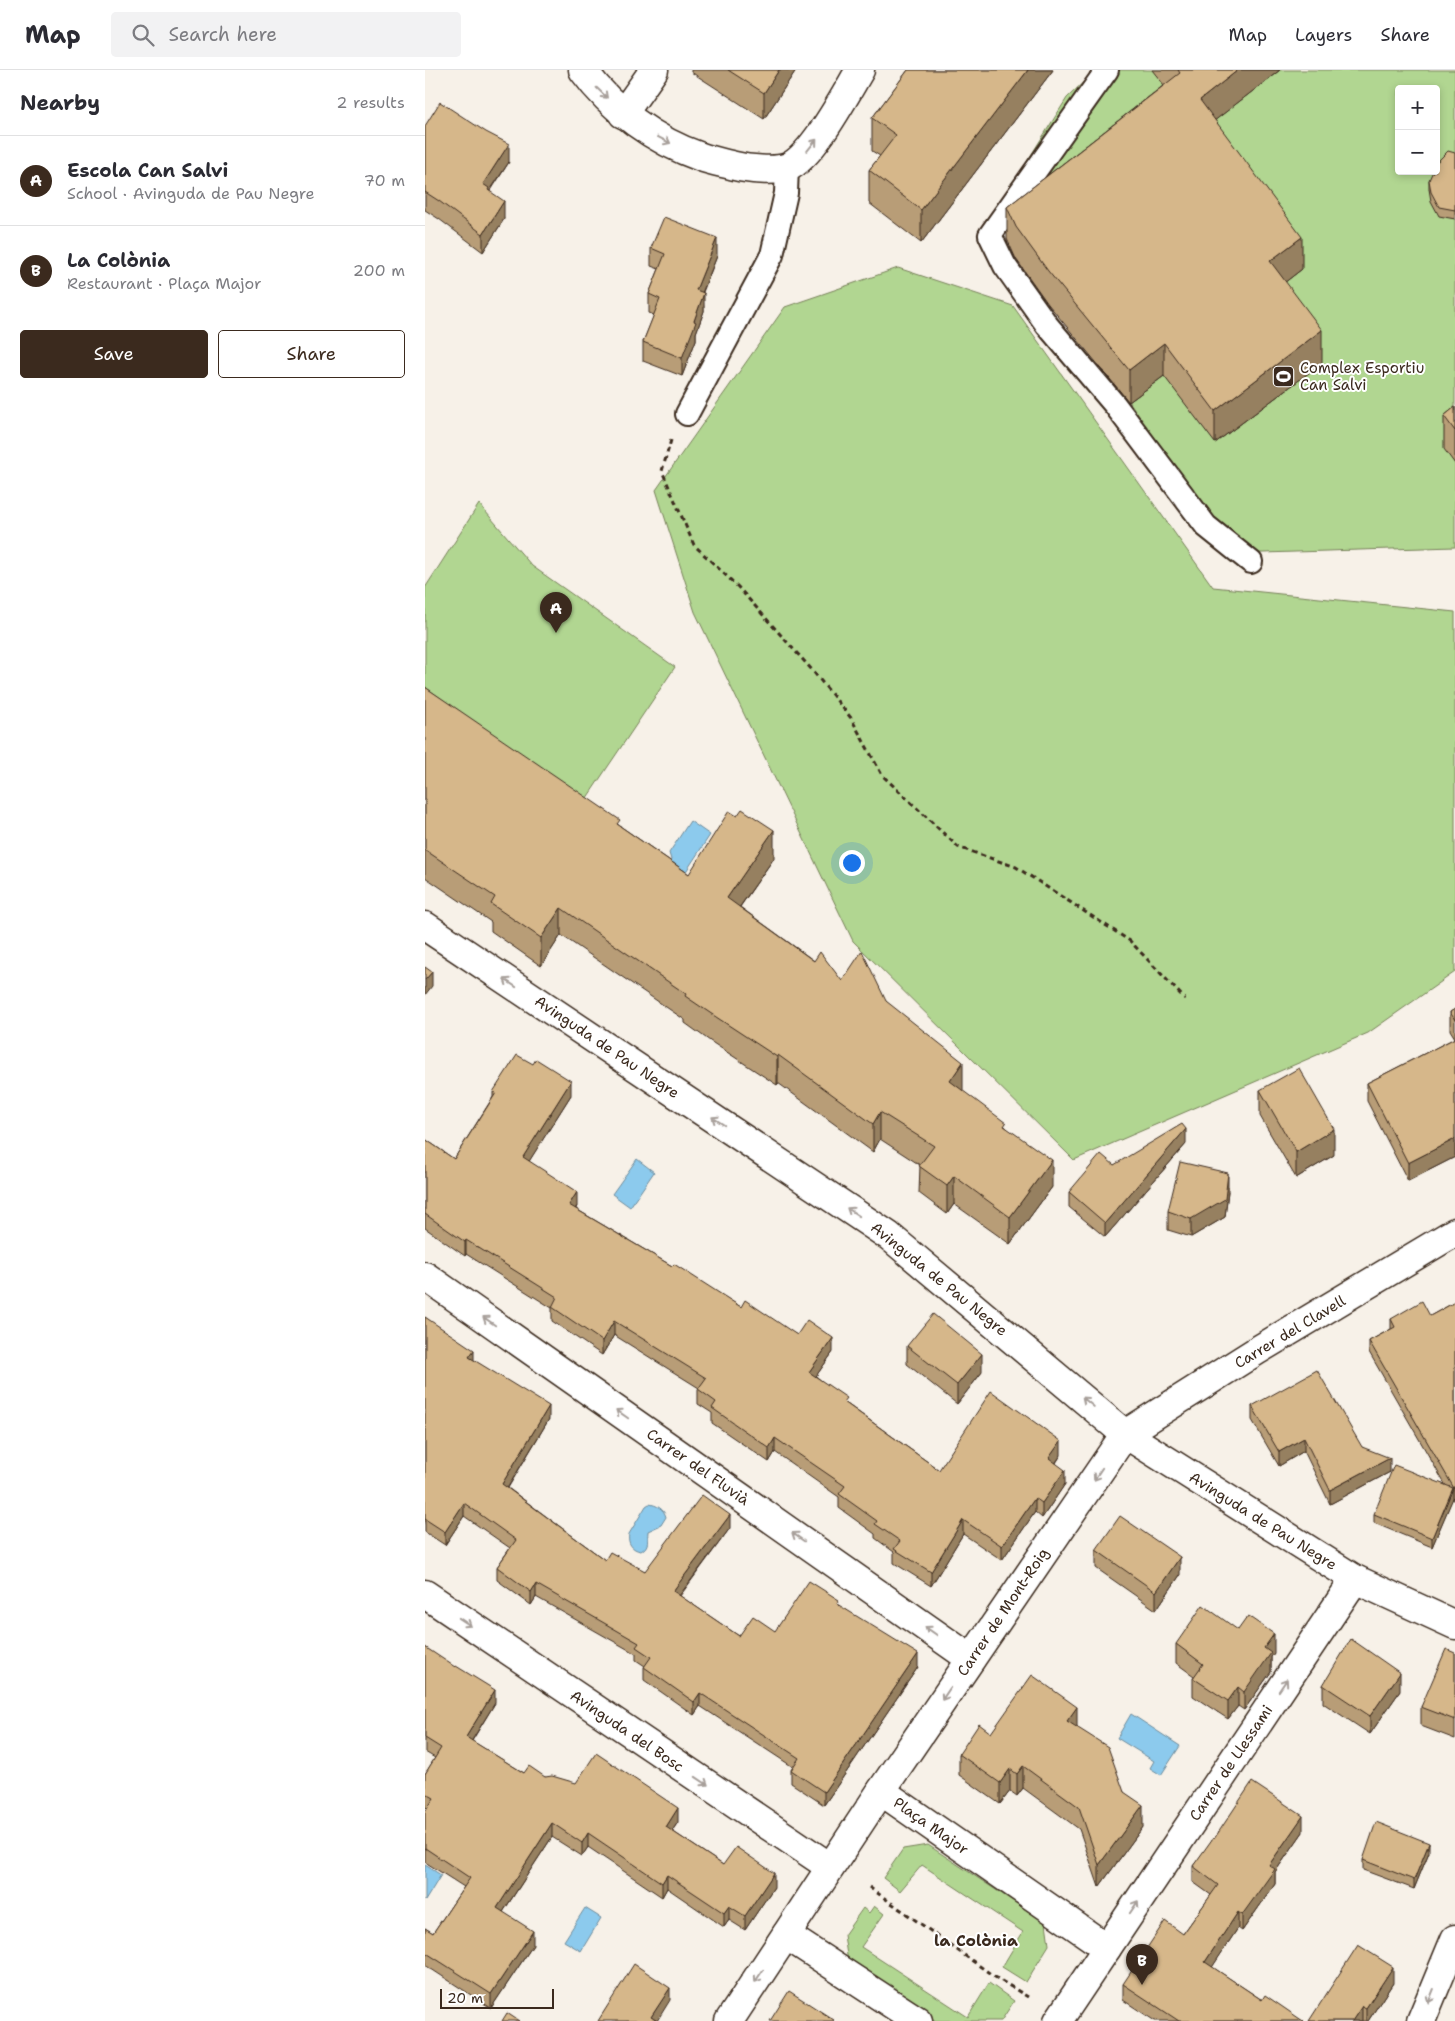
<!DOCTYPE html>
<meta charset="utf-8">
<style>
body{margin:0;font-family:"Shantell Sans",sans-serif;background:#f2f2f3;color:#2b2b33}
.controls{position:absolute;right:15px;top:15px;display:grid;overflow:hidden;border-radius:5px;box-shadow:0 2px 8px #0003}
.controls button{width:45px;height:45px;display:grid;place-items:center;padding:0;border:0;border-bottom:1px solid #e1e1e2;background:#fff;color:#2b2b33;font:25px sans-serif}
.scale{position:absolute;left:15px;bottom:12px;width:114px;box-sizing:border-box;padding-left:5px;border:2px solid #3b2a1e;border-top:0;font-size:14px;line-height:18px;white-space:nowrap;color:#3b2a1e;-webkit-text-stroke:4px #fff;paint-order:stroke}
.you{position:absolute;left:426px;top:792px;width:18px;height:18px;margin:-12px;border:4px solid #fff;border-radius:50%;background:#1a73e8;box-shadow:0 0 0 8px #1a73e833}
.badge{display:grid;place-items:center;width:32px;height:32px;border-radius:50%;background:#3b2a1e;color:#fff;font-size:16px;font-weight:700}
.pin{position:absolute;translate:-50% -41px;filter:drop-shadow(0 1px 2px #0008)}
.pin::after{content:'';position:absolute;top:26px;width:18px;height:15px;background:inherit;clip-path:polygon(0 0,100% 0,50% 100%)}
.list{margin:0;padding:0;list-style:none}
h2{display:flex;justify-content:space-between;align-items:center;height:65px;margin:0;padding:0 20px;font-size:21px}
h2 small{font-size:16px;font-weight:400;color:#7c7c81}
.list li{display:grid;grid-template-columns:32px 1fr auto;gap:15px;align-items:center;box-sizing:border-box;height:90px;padding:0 20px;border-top:1px solid #e1e1e2}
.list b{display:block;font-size:19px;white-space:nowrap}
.list p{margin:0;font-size:16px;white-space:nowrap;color:#7c7c81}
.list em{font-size:16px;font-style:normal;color:#7c7c81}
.actions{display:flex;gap:10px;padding:15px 20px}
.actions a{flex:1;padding:11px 0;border:1px solid #3b2a1e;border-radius:5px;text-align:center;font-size:18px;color:#3b2a1e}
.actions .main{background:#3b2a1e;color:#fff}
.icon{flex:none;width:28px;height:28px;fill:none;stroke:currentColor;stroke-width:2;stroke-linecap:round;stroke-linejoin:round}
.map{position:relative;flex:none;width:1030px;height:1951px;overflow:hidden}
header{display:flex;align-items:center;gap:30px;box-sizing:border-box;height:70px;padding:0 25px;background:#fff;border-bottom:1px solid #e1e1e2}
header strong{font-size:24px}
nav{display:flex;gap:28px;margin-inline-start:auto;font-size:18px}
.search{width:350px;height:45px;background:#f2f2f3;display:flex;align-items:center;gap:12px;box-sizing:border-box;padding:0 18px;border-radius:5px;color:#7c7c81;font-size:19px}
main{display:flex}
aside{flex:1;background:#fff}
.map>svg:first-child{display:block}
</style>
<header>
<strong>Map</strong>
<div class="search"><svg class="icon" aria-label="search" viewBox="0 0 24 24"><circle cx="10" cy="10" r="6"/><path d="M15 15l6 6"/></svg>Search here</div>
<nav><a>Map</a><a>Layers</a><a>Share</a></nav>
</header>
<main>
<aside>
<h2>Nearby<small>2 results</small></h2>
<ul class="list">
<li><span class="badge">A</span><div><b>Escola Can Salvi</b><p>School · Avinguda de Pau Negre</p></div><em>70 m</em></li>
<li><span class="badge">B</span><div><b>La Colònia</b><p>Restaurant · Plaça Major</p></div><em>200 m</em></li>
</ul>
<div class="actions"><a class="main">Save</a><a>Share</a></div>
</aside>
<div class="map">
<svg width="1030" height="1951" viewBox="0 0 1030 1951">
<rect width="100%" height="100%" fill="#f7f1e8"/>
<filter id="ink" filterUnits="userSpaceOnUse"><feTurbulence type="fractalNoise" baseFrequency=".02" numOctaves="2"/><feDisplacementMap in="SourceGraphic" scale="10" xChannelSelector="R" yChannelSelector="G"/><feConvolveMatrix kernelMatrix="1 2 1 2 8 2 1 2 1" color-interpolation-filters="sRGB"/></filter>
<g filter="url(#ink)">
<g fill="#b1d691" stroke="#768058" fill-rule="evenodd">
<path d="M671 0H1030V477L806 484 574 136 642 28ZM974 19H1011V101H974Z"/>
<polygon points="473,198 588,236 788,517 1030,542 1030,902 943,963 649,1090 428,871 270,542 231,420 360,237"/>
<polygon points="54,434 107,496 250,597 149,747 0,645 0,518"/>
<polygon points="503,1775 621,1853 624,1875 601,1912 577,1897 598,1862 497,1795 475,1821 458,1808 478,1779"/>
<polygon points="449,1836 459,1844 436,1877 543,1947 564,1913 589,1931 576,1951 511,1951 423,1892 419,1865 438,1838 444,1843"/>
</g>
<g fill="#8ccaed" stroke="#6c8a9a">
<polygon points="265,751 285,765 256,809 247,793 244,783"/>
<polygon points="212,1089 229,1102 205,1137 187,1124"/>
<path d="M224 1434C232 1435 239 1439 241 1447L236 1455 223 1461C222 1470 225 1476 216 1481 207 1480 202 1473 204 1464L221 1436Z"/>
<polygon points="706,1644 755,1676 736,1705 725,1698 729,1691 692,1668"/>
<polygon points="0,1795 16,1805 0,1831"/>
<polygon points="160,1838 176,1848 156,1881 139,1871"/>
</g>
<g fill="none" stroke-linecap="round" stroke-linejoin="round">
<defs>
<g id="service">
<polyline points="682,0 565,165 580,196 622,255 690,335 781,456 826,492"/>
<polyline points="262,344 347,185 361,123 362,97"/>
</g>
<polyline id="pedestrian" points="198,44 229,0"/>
<g id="minor">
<path d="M158 0C187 40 230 71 276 87 287 91 299 93 310 96 322 99 350 102 363 97 388 86 420 25 435 0"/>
<polyline points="0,856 464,1166 700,1364 930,1509 1030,1555"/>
<polyline points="0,1206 546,1589"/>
<polyline points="0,1524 405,1797"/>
<polyline points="456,1721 700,1364 833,1280 1030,1162"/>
<polyline points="361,1865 493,1951"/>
<polyline points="682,1878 930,1509"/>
<polyline points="304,1951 456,1721 682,1878 633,1951"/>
<polyline points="996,1951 1030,1869"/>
</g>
</defs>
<use href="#service" stroke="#3b2a1e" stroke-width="26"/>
<use href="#pedestrian" stroke="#3b2a1e" stroke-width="31"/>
<use href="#minor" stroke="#3b2a1e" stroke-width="31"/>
<g stroke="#3b2a1e" stroke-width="3" stroke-dasharray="5 4" stroke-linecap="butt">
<polyline points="246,370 237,401 269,475 313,517 387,600 426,648 457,705 533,777 591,797 705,871 760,929"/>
<polyline points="444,1817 570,1907 603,1927"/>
</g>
<use href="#service" stroke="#fff" stroke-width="22"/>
<use href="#pedestrian" stroke="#fff" stroke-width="28"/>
<use href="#minor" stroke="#fff" stroke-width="28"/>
</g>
<g fill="#b89d77" stroke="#3b2a1e">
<polygon points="266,0 371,0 339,49 266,2"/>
<polygon points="483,0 628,0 496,173 444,133 444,100 455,86 447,81 447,48"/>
<polygon points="727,0 855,0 790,50 877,199 860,212 897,293 790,373 739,306 704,332 623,234 591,189 582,169 582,137 739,15"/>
<polygon points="0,56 84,92 65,122 79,149 58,182 14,149 0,140"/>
<polygon points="1030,83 1030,149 1014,146 1006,131 1004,119 1004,110"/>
<polygon points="226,178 292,186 278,222 279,241 271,263 271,270 257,306 218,291 218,272 229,245 224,243 224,224 234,199 226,196"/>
<polygon points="1030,337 1030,394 1019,379 1019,346"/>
<polygon points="0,617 195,756 264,804 349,788 315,837 417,911 461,931 538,1020 537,1021 581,1057 627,1117 585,1174 529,1134 522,1144 494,1123 495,1095 455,1069 448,1082 353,1013 352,1015 285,971 260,953 260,950 136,865 116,896 66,861 66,852 0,807"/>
<polygon points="1030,939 1030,1087 983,1111 942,1031 942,1013 1030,968 1025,960 1025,942"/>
<polygon points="835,1020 909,1085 871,1108 835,1046"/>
<polygon points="68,1022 146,1025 104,1091 152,1136 151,1139 316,1237 372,1265 408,1282 391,1306 422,1334 514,1400 636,1385 631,1393 640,1414 617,1448 610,1442 577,1490 538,1464 506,1516 469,1493 469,1482 450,1468 450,1464 414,1438 414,1427 350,1382 344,1392 287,1353 287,1343 273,1334 273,1319 274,1318 189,1265 177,1285 127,1251 127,1238 41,1184 40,1186 0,1158 0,1069 29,1089 68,1027"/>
<polygon points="761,1074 680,1167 644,1137 644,1122 689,1095"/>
<polygon points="803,1121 800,1147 766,1167 743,1160 743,1141"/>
<polygon points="1030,1232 1030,1431 1028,1427 1007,1477 949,1453 949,1444 1021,1416 944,1282 944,1271 966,1259 966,1249 1005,1246"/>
<polygon points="0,1247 49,1290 124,1349 83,1418 180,1490 220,1501 305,1458 255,1526 314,1566 350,1561 414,1536 493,1597 399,1735 366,1713 366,1700 368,1697 275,1636 269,1645 219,1610 219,1597 220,1596 211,1590 211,1584 111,1527 106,1535 72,1510 72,1497 85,1478 39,1446 20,1475 0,1462"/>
<polygon points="482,1276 557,1302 532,1334 482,1294"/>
<polygon points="827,1336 937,1377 965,1402 905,1434 879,1381 854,1396 827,1350"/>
<polygon points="671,1480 755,1505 731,1540 671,1498"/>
<polygon points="813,1560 849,1583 846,1587 846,1602 819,1640 813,1636 803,1649 768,1626 768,1608 769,1606 751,1593 751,1574"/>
<polygon points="0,1577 70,1633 47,1671 99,1703 120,1707 253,1752 247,1761 298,1795 349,1817 320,1860 304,1850 299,1857 242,1818 237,1827 163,1777 157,1786 127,1767 78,1842 108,1875 66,1938 0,1895 0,1858 8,1863 39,1817 0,1792 0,1742 3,1738 0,1737 0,1704 10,1688 0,1682"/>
<polygon points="1030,1583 1030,1669 996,1656 996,1637"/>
<polygon points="898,1615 975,1621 945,1664 898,1633"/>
<polygon points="652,1657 699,1722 718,1757 674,1817 654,1759 598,1718 592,1726 585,1721 575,1734 534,1705 534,1684 566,1663"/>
<polygon points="878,1762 850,1802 850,1814 817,1861 813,1858 787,1897 837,1930 878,1951 730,1951 698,1930 698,1914 758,1864 786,1825 768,1812 768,1796 789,1769"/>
<polygon points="1004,1782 989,1819 938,1800 938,1790"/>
<polygon points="968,1913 943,1951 884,1951"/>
</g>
<g fill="#968061" stroke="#3b2a1e">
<polygon points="354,0 371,0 339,49 339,23"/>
<polygon points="603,0 628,0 496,173 496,140"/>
<polygon points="813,0 855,0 775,62 775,30"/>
<polygon points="84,74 84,92 64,122 58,114"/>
<polygon points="79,131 79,149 58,182 58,164"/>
<polygon points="877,167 877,199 845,224 845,191"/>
<polygon points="292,168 292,186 271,238 271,220"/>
<polygon points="279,223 279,241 271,263 271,270 257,306 257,288 269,251"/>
<polygon points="897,260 897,293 790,373 790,341"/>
<polygon points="739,273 739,306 704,332 704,300"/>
<polygon points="349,760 349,788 302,855 302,828"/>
<polygon points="136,838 136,865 116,896 116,868"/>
<polygon points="7,902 7,916 0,925 0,910"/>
<polygon points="353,985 353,1013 352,1015 352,987"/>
<polygon points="538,992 538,1020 525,1039 525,1011"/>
<polygon points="146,1011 146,1025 98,1101 98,1087"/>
<polygon points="455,1042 455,1069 448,1082 448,1054"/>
<polygon points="761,1059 761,1074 680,1167 680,1153"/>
<polygon points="909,1059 909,1085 871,1108 871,1082"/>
<polygon points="1030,1069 1030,1087 983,1111 983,1093"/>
<polygon points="627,1090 627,1117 585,1174 585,1147"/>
<polygon points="803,1103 803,1121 800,1147 766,1167 766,1149"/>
<polygon points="529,1106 529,1134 522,1144 522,1116"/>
<polygon points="152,1122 152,1136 144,1149 144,1135"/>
<polygon points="41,1170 41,1184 40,1186 40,1172"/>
<polygon points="189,1251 189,1265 177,1285 177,1271"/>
<polygon points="408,1268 408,1282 384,1316 384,1302"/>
<polygon points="49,1280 49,1293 44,1287"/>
<polygon points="557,1284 557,1302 532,1334 532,1315"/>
<polygon points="124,1336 124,1349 77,1427 77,1414"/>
<polygon points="350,1368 350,1382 344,1392 344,1378"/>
<polygon points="879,1368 879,1381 854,1396 854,1382"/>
<polygon points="636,1371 636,1385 624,1402 624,1388"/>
<polygon points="965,1388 965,1402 905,1434 905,1420"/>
<polygon points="640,1400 640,1414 617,1448 617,1433"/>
<polygon points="1028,1418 1028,1428 1007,1477 1007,1468"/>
<polygon points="610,1428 610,1442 577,1490 577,1476"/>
<polygon points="39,1433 39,1446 20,1475 20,1462"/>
<polygon points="305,1445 305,1458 248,1534 248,1521"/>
<polygon points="538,1450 538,1464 506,1516 506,1502"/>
<polygon points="755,1487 755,1505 731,1540 731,1522"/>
<polygon points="111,1514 111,1527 106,1535 106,1522"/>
<polygon points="849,1564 849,1583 846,1587 846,1602 819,1640 819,1622 839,1578"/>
<polygon points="493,1584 493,1597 399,1735 399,1722"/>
<polygon points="975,1603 975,1621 945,1664 945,1646"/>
<polygon points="813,1617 813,1636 803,1649 803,1631"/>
<polygon points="70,1620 70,1633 41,1680 41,1667"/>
<polygon points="275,1623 275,1636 269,1645 269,1632"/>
<polygon points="652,1637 652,1659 642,1651"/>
<polygon points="598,1696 598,1718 592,1726 592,1704"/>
<polygon points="585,1699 585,1721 575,1734 575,1713"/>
<polygon points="718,1735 718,1757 674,1817 674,1795"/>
<polygon points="253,1738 253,1752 241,1770 241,1757"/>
<polygon points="878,1746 878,1762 850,1802 850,1814 817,1861 817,1845 844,1795"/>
<polygon points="127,1753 127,1767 72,1851 72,1838"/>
<polygon points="163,1763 163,1777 157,1786 157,1773"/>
<polygon points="1004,1773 1004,1782 989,1819 989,1810"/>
<polygon points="349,1803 349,1817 320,1860 320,1846"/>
<polygon points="242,1805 242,1818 237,1827 237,1813"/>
<polygon points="304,1836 304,1850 299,1857 299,1843"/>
<polygon points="813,1842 813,1858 780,1908 780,1892"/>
<polygon points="108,1861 108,1875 66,1938 66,1924"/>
<polygon points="968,1897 968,1913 943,1951 941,1951 941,1938"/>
<polygon points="245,1918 245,1930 232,1951 226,1947"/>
<polygon points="937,1936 937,1951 927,1951"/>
</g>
<g fill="#d6b78a" stroke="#3b2a1e">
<polygon points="303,0 354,0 339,23"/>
<polygon points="483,0 603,0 496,140 444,100 471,65 447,48"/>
<polygon points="753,0 813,0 775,30 877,167 845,191 897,260 790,341 739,273 704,300 623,201 591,157 582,137 755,3"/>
<polygon points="15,32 61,62 84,74 58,114 64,118 63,120 79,131 58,164 14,131 0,122 0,56"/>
<polygon points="1023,81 1030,83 1030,140 1014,137 1006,122 1004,110 1008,101 1011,101 1011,93"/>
<polygon points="239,147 292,168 271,220 279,223 269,251 271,252 257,288 218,272 235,229 224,224 240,184 226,178"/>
<polygon points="1030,337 1030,361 1019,346"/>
<polygon points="0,617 195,750 192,754 264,804 304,741 312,746 317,739 349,760 302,828 389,891 395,882 417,911 437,881 461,931 538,992 525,1011 581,1053 579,1056 627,1090 585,1147 529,1106 522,1116 494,1096 509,1076 455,1042 448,1054 353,985 352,987 285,943 260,926 261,924 136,838 116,868 66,834 70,827 0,780"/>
<polygon points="0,897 7,902 0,910"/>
<polygon points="1030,939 1030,950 1025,942"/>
<polygon points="1030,968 1030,1069 983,1093 942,1013"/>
<polygon points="92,985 108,994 111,989 146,1011 98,1087 152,1122 144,1135 247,1196 249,1194 316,1237 320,1230 372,1265 382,1250 408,1268 384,1302 422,1328 419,1332 514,1400 566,1321 636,1371 624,1388 640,1400 617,1433 610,1428 577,1476 538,1450 506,1502 469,1479 475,1471 450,1454 452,1451 414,1424 420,1416 350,1368 344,1378 287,1338 291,1332 273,1319 281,1308 189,1251 177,1271 127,1237 132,1227 41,1170 40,1172 0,1144 0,1069 29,1089 71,1023 68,1022"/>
<polygon points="874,998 909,1059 871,1082 835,1020"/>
<polygon points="757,1054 761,1059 680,1153 644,1122 676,1084 689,1095"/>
<polygon points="755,1092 803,1103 800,1129 766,1149 743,1141"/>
<polygon points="997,1231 1005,1246 1030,1232 1030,1420 944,1271 970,1257 966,1249"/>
<polygon points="508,1244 557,1284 532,1315 482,1276"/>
<polygon points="0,1247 49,1280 44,1287 124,1336 77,1414 180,1490 185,1482 220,1501 277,1425 305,1445 248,1521 314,1566 328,1546 350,1561 384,1511 414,1530 412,1534 493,1584 399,1722 366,1700 374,1688 275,1623 269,1632 219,1597 226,1587 211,1577 214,1573 111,1514 106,1522 72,1497 91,1470 39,1433 20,1462 0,1449"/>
<polygon points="892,1300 937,1377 965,1388 905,1420 879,1368 854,1382 827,1336"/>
<polygon points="969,1395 1028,1418 1007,1468 949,1444"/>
<polygon points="695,1446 755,1487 731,1522 671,1480"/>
<polygon points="778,1535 813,1560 823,1546 849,1564 839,1578 846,1583 819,1622 813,1617 803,1631 768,1608 778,1594 751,1574"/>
<polygon points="926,1569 975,1603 945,1646 898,1615"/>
<polygon points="0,1577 30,1597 31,1596 70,1620 41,1667 99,1703 104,1696 120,1707 127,1706 151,1713 171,1683 253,1738 241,1757 298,1795 311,1777 349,1803 320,1846 304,1836 299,1843 242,1805 237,1813 163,1763 157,1773 127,1753 72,1838 108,1861 66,1924 0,1882 0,1858 8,1863 45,1808 0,1778 0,1742 9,1728 0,1723 0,1704 16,1678 0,1668"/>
<polygon points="1021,1579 1030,1583 1030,1650 996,1637"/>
<polygon points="607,1605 652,1637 642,1651 683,1677 699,1722 718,1735 674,1795 654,1737 598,1696 592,1704 585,1699 575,1713 534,1684 554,1654 566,1663"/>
<polygon points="827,1712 878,1746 844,1795 850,1799 817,1845 813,1842 780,1892 837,1930 840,1925 878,1951 754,1951 698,1914 740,1851 758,1864 793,1815 768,1796 788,1768 789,1769"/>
<polygon points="951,1752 1004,1773 989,1810 938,1790"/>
<polygon points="933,1875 968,1897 941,1938 937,1936 927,1951 884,1951"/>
<polygon points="209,1894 245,1918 226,1947 232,1951 173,1951"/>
<polygon points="364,1921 409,1950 408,1951 345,1951"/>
<polygon points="82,1943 94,1951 77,1951"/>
</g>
<defs><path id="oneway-shaft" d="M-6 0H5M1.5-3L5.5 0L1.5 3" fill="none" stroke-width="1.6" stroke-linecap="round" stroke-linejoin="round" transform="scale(1.25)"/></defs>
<g stroke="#a79f9a">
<use href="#oneway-shaft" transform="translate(177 23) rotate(44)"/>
<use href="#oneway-shaft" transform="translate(239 70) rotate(27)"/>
<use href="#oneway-shaft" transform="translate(387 75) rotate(-51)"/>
<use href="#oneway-shaft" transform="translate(85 913) rotate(-146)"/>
<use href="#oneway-shaft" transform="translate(293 1051) rotate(-146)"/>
<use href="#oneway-shaft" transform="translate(428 1142) rotate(-146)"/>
<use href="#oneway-shaft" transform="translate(64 1251) rotate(-145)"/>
<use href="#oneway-shaft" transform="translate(663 1332) rotate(-140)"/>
<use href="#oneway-shaft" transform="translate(197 1344) rotate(-145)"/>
<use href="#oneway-shaft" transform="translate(673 1404) rotate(124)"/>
<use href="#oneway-shaft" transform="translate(373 1467) rotate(-145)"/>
<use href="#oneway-shaft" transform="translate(40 1552) rotate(34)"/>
<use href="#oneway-shaft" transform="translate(506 1561) rotate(-145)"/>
<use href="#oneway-shaft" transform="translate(858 1615) rotate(-56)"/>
<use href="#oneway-shaft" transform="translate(521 1624) rotate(124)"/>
<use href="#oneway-shaft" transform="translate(277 1711) rotate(34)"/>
<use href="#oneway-shaft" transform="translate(709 1837) rotate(-56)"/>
<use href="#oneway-shaft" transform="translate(334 1906) rotate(124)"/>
<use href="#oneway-shaft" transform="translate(1006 1926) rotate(112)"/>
</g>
</g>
<defs>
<symbol id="stadium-square" viewBox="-11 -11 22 22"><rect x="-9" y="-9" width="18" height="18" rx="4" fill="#3b2a1e" stroke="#fff"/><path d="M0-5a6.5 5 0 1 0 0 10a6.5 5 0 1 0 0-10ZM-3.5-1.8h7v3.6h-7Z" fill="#fff"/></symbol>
</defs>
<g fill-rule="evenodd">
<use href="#stadium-square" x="846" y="294" width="25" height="25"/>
</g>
<g text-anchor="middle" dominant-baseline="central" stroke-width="4" stroke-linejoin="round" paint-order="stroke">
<g font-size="15" fill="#3b2a1e" stroke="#fff" text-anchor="start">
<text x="875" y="298">Complex Esportiu<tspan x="875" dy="17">Can Salvi</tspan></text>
</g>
<g font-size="15" fill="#3b2a1e" stroke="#fff">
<text transform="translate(182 977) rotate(34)">Avinguda de Pau Negre</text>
<text transform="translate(514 1209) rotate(39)">Avinguda de Pau Negre</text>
<text transform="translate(865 1262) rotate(-31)">Carrer del Clavell</text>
<text transform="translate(273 1397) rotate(35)">Carrer del Fluvià</text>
<text transform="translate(838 1451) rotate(32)">Avinguda de Pau Negre</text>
<text transform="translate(578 1542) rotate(-56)">Carrer de Mont-Roig</text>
<text transform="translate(202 1661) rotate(34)">Avinguda del Bosc</text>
<text transform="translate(806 1693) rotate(-56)">Carrer de Llessami</text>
<text transform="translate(506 1756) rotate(35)">Plaça Major</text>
</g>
<g font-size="16" font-weight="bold" fill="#3b2a1e" stroke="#fff">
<text x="551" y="1870">la Colònia</text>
</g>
</g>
</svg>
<div class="controls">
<button>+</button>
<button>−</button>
</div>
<div class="scale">20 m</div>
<div class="you"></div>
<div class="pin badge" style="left:131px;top:563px">A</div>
<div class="pin badge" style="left:717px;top:1915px">B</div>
</div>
</main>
